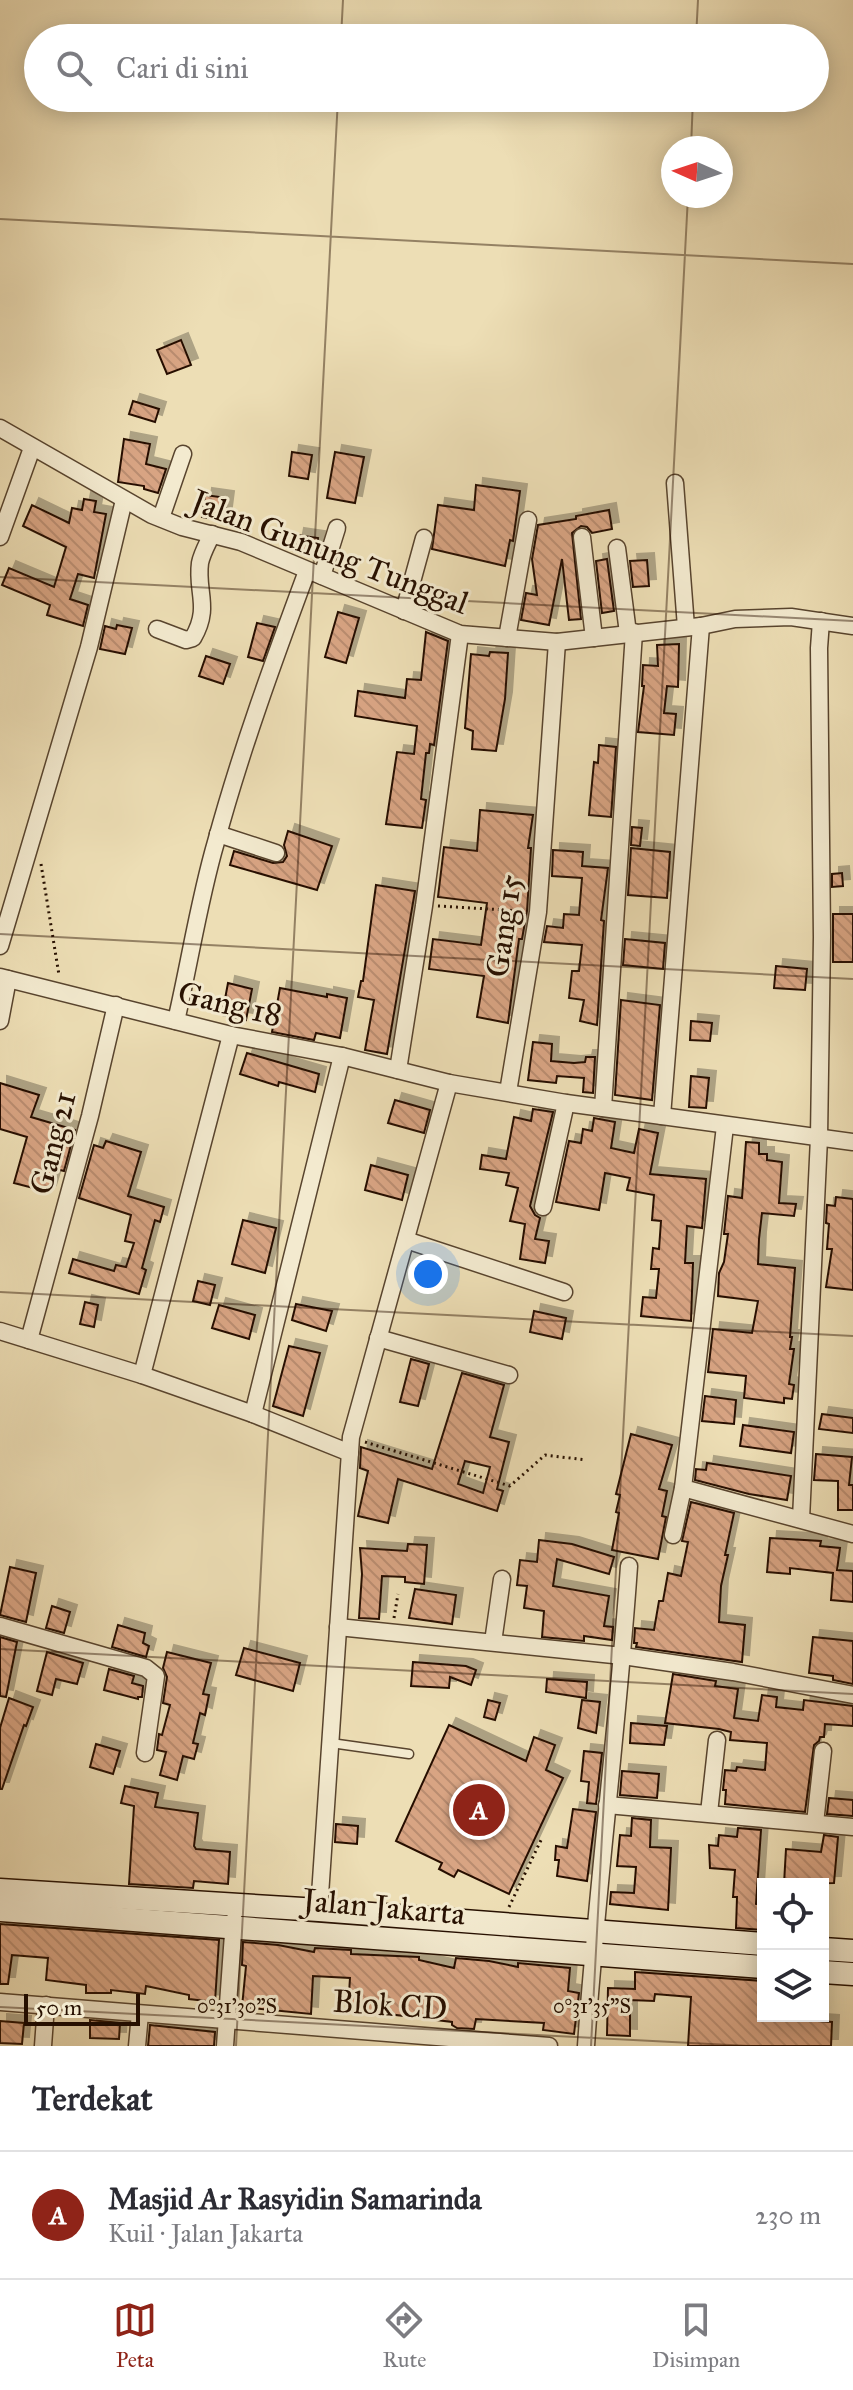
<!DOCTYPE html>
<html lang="id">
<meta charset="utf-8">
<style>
body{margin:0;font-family:"IM FELL Great Primer",serif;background:#f7f7f7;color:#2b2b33}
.controls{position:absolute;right:24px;bottom:24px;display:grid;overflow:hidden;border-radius:0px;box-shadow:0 4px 20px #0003}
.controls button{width:72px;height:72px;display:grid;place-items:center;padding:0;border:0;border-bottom:2px solid #e1e1e2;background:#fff;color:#2b2b33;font:40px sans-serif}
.compass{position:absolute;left:661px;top:136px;width:72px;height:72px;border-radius:50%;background:#fff;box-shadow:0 4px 20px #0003;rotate:273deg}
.scale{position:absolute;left:24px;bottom:20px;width:116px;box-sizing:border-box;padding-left:8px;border:4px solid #271001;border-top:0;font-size:22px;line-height:28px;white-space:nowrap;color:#271001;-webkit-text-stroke:6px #f3eacf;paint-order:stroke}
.you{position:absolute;left:428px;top:1274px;width:28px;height:28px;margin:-20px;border:6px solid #fff;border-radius:50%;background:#1a73e8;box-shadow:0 0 0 12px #1a73e833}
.badge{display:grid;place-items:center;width:52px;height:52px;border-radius:50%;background:#8f2418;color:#fff;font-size:26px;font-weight:700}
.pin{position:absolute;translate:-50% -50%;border:4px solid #fff;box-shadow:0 2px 8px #0006}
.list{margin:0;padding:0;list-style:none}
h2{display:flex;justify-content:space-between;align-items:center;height:104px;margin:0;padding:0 32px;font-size:34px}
h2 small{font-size:26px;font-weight:400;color:#7c7c81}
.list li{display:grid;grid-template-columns:52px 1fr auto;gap:24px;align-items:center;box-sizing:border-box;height:128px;padding:0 32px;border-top:2px solid #e1e1e2}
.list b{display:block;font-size:30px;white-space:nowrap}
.list p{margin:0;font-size:26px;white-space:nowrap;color:#7c7c81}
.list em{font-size:26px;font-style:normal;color:#7c7c81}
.icon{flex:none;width:44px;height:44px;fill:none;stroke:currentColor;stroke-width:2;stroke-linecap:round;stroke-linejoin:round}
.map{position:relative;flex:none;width:853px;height:2046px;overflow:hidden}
.search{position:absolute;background:#fff;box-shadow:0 4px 20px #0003;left:24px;right:24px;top:24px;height:88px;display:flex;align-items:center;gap:20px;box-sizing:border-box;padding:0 28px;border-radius:44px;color:#7c7c81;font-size:30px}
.sheet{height:232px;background:#fff}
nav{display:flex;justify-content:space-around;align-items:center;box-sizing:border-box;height:112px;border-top:2px solid #e1e1e2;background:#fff;font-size:22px;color:#7c7c81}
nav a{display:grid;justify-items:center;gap:4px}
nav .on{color:#8f2418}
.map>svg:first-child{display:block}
</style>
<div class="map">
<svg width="853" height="2046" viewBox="0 0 853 2046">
<defs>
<pattern id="building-back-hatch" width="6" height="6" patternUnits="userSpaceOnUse" patternTransform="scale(2)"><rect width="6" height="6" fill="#d8a483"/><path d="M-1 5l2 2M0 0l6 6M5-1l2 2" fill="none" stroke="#b98c6f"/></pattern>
<filter id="shadow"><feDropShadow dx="7" dy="-7" stdDeviation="0" flood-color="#0004"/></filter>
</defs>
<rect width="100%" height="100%" fill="#eddeb5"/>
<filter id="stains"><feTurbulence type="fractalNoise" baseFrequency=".0025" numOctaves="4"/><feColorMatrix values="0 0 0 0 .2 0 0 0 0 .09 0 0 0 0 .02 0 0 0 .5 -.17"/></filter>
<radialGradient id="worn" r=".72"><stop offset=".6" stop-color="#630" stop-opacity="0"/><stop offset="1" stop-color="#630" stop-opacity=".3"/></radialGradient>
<g fill="url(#building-back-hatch)" stroke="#271001" stroke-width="2" fill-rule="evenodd" filter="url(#shadow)">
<polygon points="181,340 191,365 167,374 157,350"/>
<polygon points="133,401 159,409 155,422 129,414"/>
<polygon points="124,439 150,444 146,464 166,469 158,493 144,489 144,486 118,482"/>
<polygon points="292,452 312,455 308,479 289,476"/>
<polygon points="335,452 364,457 355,503 327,498"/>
<polygon points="476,485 520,491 513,541 510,540 505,566 432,549 438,505 474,510"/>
<polygon points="205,495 227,498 224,521 202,517"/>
<polygon points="84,499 96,501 94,512 106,514 94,578 78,574 70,599 88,605 83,626 47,615 50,605 2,585 9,568 54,587 66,547 23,526 32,505 69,523 72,508 82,510"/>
<polygon points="609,510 612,529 592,533 587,527 581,526 572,533 581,619 569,620 562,559 549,625 521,620 526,593 537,595 532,559 538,525 576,519 576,516"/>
<polygon points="297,535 318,538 315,556 294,551"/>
<polygon points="607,559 614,611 602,613 596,561"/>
<polygon points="647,560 649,586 633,587 630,561"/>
<polygon points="338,612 359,618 346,663 325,657"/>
<polygon points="257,623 275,627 263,661 248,657"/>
<polygon points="117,625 132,628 125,654 100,649 105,626 116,629"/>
<polygon points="426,632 448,641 434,745 430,744 429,753 426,753 421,799 426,800 422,828 386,824 397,752 414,754 417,726 355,716 358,691 405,698 407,679 421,680"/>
<polygon points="679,644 678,687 667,686 664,713 676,714 674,735 638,732 644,686 642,686 643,665 658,666 657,645"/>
<polygon points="490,652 508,653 505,699 496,751 472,749 473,731 465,728 471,654 489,656"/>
<polygon points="206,656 230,664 223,684 199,676"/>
<polygon points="599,745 616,747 611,817 589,815 594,762 598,763"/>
<polygon points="480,810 533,815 528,848 531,848 527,911 522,939 519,939 508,1023 477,1017 484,976 429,969 433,939 481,945 487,903 438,897 444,847 477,851"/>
<polygon points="632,827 642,828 640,846 631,845"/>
<polygon points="288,831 332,846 317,890 230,865 234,851 273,863 283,862 287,856 284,845"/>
<polygon points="631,848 670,852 667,898 628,895"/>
<polygon points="553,850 583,852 582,866 608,868 601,920 604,921 597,1025 580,1021 584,1000 569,998 572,971 579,971 582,945 544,942 547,926 563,928 564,914 579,915 582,878 552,876"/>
<polygon points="842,873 843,886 832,887 832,874"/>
<polygon points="376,885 415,891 387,1054 365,1050 374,1000 358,997 361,981 363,981"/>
<rect x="833" y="914" width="20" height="48"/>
<polygon points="625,939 665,943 663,969 623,965"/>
<polygon points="776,966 807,969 805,990 774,988"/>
<polygon points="228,983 252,989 246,1020 222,1015"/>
<polygon points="280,988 327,997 327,994 347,998 340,1038 316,1033 314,1040 272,1032"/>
<polygon points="621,1000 660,1005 652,1100 615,1095"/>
<polygon points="691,1021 712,1023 710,1041 690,1040"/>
<polygon points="533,1042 552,1044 551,1061 574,1063 585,1062 586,1057 595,1057 593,1093 583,1092 584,1078 557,1076 556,1083 528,1080"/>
<polygon points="247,1053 319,1074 315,1092 279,1082 278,1086 240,1074"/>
<polygon points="691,1076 709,1078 706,1108 689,1107"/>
<polygon points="0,1083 39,1095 31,1117 75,1130 64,1171 56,1169 49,1192 14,1183 27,1137 0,1129"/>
<polygon points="395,1100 430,1110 424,1133 388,1123"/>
<polygon points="533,1109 553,1112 530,1206 535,1215 540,1218 535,1239 549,1241 545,1263 520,1259 525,1224 510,1221 518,1188 506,1185 509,1173 480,1169 482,1155 506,1159 514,1117 531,1121"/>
<polygon points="594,1118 615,1122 611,1148 634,1153 639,1129 658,1133 650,1174 706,1179 702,1228 687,1226 685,1263 693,1263 691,1321 641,1316 643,1297 656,1298 659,1269 651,1269 653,1248 659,1249 661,1221 652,1220 654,1195 627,1190 630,1178 605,1173 599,1210 556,1202 569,1141 581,1143 583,1129 592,1131"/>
<polygon points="106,1141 141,1152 128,1196 164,1207 160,1222 155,1220 142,1268 146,1270 139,1294 69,1273 73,1259 114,1271 116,1265 126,1267 134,1243 125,1241 131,1215 79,1198 94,1145 103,1148"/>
<polygon points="746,1142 759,1143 759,1154 767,1154 767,1160 782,1162 779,1203 796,1204 794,1216 762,1213 759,1239 758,1264 795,1268 790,1337 792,1337 790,1349 794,1349 789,1384 794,1385 792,1399 784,1398 784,1403 744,1398 746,1376 708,1372 713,1329 752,1333 758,1301 718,1296 719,1273 724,1262 728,1234 724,1234 728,1196 742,1198"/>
<polygon points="371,1165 408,1175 402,1200 365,1190"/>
<polygon points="836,1197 853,1199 853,1290 826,1287 832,1249 827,1249 829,1224 826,1223 827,1205 835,1206"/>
<polygon points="243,1220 276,1228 265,1273 232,1264"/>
<polygon points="198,1281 215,1285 210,1305 193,1301"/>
<polygon points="85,1302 98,1305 94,1327 80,1324"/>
<polygon points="296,1304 332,1311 326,1331 292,1320"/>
<polygon points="219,1305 255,1315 249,1339 212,1328"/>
<polygon points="534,1311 566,1318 562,1339 530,1332"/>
<polygon points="289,1346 320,1353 303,1416 273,1406"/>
<polygon points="411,1359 429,1364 418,1406 400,1402"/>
<path d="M462 1373 504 1385 490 1437 509 1442 497 1489 503 1491 497 1511 398 1479 388 1523 358 1516 368 1471 360 1468 361 1447 432 1469ZM465 1461 490 1467 483 1493 458 1484Z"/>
<polygon points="705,1396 736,1400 734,1424 702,1421"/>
<polygon points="822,1414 853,1418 853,1433 819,1429"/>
<polygon points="743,1425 794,1432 791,1453 740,1446"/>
<polygon points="631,1434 672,1445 659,1489 667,1491 662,1516 666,1517 658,1559 612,1550 619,1513 616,1512 620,1495 616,1494"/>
<polygon points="816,1454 852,1457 849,1485 853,1485 853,1510 838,1510 838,1481 814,1480"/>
<polygon points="707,1463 791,1476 787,1500 749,1494 695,1480 696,1469 706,1470"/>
<polygon points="691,1502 734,1513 725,1555 728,1555 721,1586 719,1622 745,1625 742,1662 636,1647 637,1643 634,1643 635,1628 654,1630 659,1601 663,1601 668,1573 681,1576 688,1542 682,1541"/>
<polygon points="770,1538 821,1541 820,1546 840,1548 837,1570 853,1571 853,1602 831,1600 833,1573 790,1568 790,1574 767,1572"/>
<polygon points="539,1540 572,1544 614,1557 609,1574 557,1559 553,1586 609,1596 604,1626 613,1627 612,1640 584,1636 584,1641 542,1637 544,1611 524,1608 527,1586 517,1585 520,1560 537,1562"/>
<polygon points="408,1544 427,1545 424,1584 405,1582 405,1577 382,1576 379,1619 359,1618 362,1574 360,1548 407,1551"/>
<polygon points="10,1567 36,1573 26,1622 0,1615"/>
<polygon points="415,1589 456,1595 452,1624 409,1618"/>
<polygon points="52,1606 70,1612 64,1633 46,1628"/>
<polygon points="118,1625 145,1633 143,1643 149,1646 146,1657 112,1647"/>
<polygon points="0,1637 17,1642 6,1697 0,1696"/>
<polygon points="813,1637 853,1641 853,1684 833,1680 833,1676 809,1673"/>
<polygon points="244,1648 300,1663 293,1691 236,1675"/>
<polygon points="47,1652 83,1663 77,1684 56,1679 52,1695 37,1691"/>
<polygon points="167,1652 211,1663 203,1694 209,1695 205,1715 200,1713 193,1743 198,1744 194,1759 183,1756 177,1780 160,1775 166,1752 157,1750 159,1734 162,1735 170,1705 163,1703 167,1677 163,1668"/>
<polygon points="413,1662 466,1666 476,1670 471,1685 450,1677 449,1688 411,1686"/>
<polygon points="109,1669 134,1676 132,1683 143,1686 142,1697 138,1697 138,1699 104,1690"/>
<polygon points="673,1674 716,1681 715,1686 738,1689 734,1718 758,1721 762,1695 777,1697 776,1707 803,1710 804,1700 853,1706 853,1726 825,1724 824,1737 820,1737 819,1741 814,1745 805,1812 725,1804 726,1790 723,1790 725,1770 736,1771 737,1767 765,1770 767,1743 730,1740 731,1732 719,1729 665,1723"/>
<polygon points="547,1679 587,1682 586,1698 546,1692"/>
<polygon points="9,1698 33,1707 26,1726 24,1725 2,1789 0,1789 0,1728"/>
<polygon points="488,1700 500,1703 495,1720 484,1717"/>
<polygon points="582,1700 600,1702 596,1733 578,1728"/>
<polygon points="631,1723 667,1726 664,1745 630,1743"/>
<polygon points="449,1725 526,1761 534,1737 555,1745 546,1770 563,1778 509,1894 458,1870 454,1877 439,1869 442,1863 396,1841"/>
<polygon points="96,1744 120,1751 113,1774 90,1767"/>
<polygon points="584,1751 602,1753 596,1804 587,1803 589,1782 581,1781"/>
<polygon points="622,1771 659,1774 657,1798 620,1795"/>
<polygon points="125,1786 158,1793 155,1807 198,1813 194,1846 196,1849 230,1852 228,1884 194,1881 193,1888 129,1884 134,1806 121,1803"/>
<polygon points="829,1798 853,1800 853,1816 827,1814"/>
<polygon points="573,1809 596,1812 587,1881 557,1876 559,1860 555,1860 556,1846 567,1848"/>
<polygon points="632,1818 651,1820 650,1847 671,1848 668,1910 610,1904 611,1892 634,1893 636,1867 617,1866 620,1835 631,1836"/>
<polygon points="336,1824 358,1826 357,1844 335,1842"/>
<polygon points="738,1828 761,1830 756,1904 763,1905 763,1930 736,1928 737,1897 733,1897 735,1870 710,1868 709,1845 718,1846 719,1835 737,1837"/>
<polygon points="824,1835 838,1837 834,1883 784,1884 786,1849 821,1852"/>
<polygon points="0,1924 219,1940 215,2002 189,1999 189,1995 146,1986 145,1994 111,1990 111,1993 86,1993 86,1985 46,1980 48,1958 12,1955 8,1984 0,1984"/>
<polygon points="243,1942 278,1945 314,1952 315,1948 351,1950 351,1954 419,1957 419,1960 454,1968 456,1958 489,1961 518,1967 518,1963 570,1968 568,1991 579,1993 574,2034 543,2030 544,2023 476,2019 474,2029 457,2028 452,2025 452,2022 348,2009 350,1978 313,1976 311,2014 242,2007 246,1966 242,1965"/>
<polygon points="635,1972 763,1981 763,2016 789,2016 789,2019 832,2022 831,2046 688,2046 691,1997 655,1994 654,2001 630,2000 630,2036 607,2035 608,1988 635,1989"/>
<polygon points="90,2020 120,2023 119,2039 90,2038"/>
<polygon points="0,2021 24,2023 22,2044 0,2043"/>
<polygon points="150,2025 215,2032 214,2046 148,2046"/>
</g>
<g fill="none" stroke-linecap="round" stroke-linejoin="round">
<defs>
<polyline id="lane" points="331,1743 409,1754"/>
<g id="street">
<polyline points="0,428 152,515 182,527 241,542 460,634 557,642 701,626 735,619 791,617 853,626"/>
<polyline points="675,483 686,627"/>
<polyline points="161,518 183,454"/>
<polyline points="0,537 32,448"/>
<polyline points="582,537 594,638"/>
<polyline points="617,548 628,633"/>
<polyline points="322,576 337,528"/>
<polyline points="404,611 424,538"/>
<path d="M157 629 186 640 193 638C211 607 196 592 200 563 202 553 208 543 212 534"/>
<polyline points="507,638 528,520"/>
<polyline points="218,834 276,853"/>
<polyline points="0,946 89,647 124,500"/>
<polyline points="0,977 231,1035 342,1056 449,1083 566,1103 853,1142"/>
<polyline points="0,1021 8,979"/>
<path d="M176 1021C190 961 199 900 216 842 241 750 274 660 307 571"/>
<polyline points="231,1035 142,1375 253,1414 350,1453"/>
<polyline points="398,1070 424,906 460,634"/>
<polyline points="508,1092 538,912 557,642"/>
<polyline points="603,1108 634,632"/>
<polyline points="662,1116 701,626"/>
<polyline points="725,1126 683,1488 853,1534"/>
<polyline points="543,1207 566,1103"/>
<polyline points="406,1240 564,1292"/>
<polyline points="0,1331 142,1375"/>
<polyline points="378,1338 509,1375"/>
<polyline points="29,1340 90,1116 116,1005"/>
<polyline points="253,1414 342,1056"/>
<polyline points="801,1519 819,1138 822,937 819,648 821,621"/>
<polyline points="673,1535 683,1488"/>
<polyline points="0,1626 146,1668 156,1676 145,1753"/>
<polyline points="338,1627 623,1656 733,1672 853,1695"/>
<polyline points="493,1642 502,1579"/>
<polyline points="607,1805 853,1827"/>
<polyline points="709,1813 717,1740"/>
<polyline points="815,1823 823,1751"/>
<polyline points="319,1910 351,1437 449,1083"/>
<polyline points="0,2002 549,2046"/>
<polyline points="43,2046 46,2005"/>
<polyline points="137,2046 140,2014"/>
<polyline points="225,2046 234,1920"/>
<path d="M586 2046C597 1886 618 1726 629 1566"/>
</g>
<g id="secondary">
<polyline points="0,1890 319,1910 763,1944"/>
<polyline points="0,1910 763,1967"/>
<polyline points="823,1949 853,1951"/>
<polyline points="823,1972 853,1974"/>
</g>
</defs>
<use href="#lane" stroke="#58442e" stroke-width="11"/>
<use href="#street" stroke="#58442e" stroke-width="19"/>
<use href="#secondary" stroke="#271001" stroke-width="25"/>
<g stroke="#271001" stroke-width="3" stroke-dasharray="2 4" stroke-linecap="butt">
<polyline points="41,864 59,975"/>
<polyline points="438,906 522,911"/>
<polyline points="365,1442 510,1486 545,1455 586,1460"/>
<polyline points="394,1618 398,1594"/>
<polyline points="509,1907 542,1838"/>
</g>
<use href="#lane" stroke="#f3eacf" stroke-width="8"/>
<use href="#street" stroke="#f3eacf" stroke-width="16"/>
<use href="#secondary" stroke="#f3eacf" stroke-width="22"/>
</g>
<path fill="none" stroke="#271001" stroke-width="2" stroke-opacity="0.45" d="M341 38 343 0M696 38 698 0M691 148 693 98M0 219 853 264M0 577 853 621M0 934 853 979M0 1292 853 1336M0 1649 853 1694M0 2007 749 2046M236 2046 338 98M591 2046 688 196"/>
<g text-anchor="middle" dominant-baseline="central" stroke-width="6" stroke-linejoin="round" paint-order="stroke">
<g font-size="32" fill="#271001" stroke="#f3eacf">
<text transform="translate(330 552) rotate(21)">Jalan Gunung Tunggal</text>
<text transform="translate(504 926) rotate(-82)">Gang 15</text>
<text transform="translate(230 1004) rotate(13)">Gang 18</text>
<text transform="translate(53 1143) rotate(-76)">Gang 21</text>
<text transform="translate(384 1907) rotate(5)">Jalan Jakarta</text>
<text transform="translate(390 2005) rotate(4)">Blok CD</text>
</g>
</g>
<g font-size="20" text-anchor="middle" fill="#271001" stroke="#f3eacf" stroke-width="6" stroke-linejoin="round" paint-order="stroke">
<text x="237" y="2013">0°31'30"S</text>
<text x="592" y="2013">0°31'35"S</text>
</g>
<rect width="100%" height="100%" filter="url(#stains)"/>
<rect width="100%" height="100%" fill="url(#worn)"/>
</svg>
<div class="controls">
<button><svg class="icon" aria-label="locate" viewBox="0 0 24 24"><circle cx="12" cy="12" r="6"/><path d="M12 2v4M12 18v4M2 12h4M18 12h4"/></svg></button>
<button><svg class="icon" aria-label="layers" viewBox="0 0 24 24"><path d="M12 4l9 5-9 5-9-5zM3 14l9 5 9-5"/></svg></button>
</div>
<svg class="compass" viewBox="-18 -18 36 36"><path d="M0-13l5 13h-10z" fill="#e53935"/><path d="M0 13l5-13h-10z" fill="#7c7c81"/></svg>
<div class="scale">50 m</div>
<div class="you"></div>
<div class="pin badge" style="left:479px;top:1810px">A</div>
<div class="search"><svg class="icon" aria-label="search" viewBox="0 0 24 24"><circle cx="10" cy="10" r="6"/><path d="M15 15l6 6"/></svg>Cari di sini</div>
</div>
<section class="sheet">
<h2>Terdekat<small></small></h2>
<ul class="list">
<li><span class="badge">A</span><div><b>Masjid Ar Rasyidin Samarinda</b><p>Kuil · Jalan Jakarta</p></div><em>230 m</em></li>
</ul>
</section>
<nav>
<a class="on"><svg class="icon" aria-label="map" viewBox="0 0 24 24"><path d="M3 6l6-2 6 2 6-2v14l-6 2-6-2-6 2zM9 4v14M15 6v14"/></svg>Peta</a>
<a><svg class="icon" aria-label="directions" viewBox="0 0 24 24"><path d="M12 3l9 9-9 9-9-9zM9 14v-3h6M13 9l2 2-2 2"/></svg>Rute</a>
<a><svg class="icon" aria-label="saved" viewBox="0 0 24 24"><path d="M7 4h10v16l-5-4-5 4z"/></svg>Disimpan</a>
</nav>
